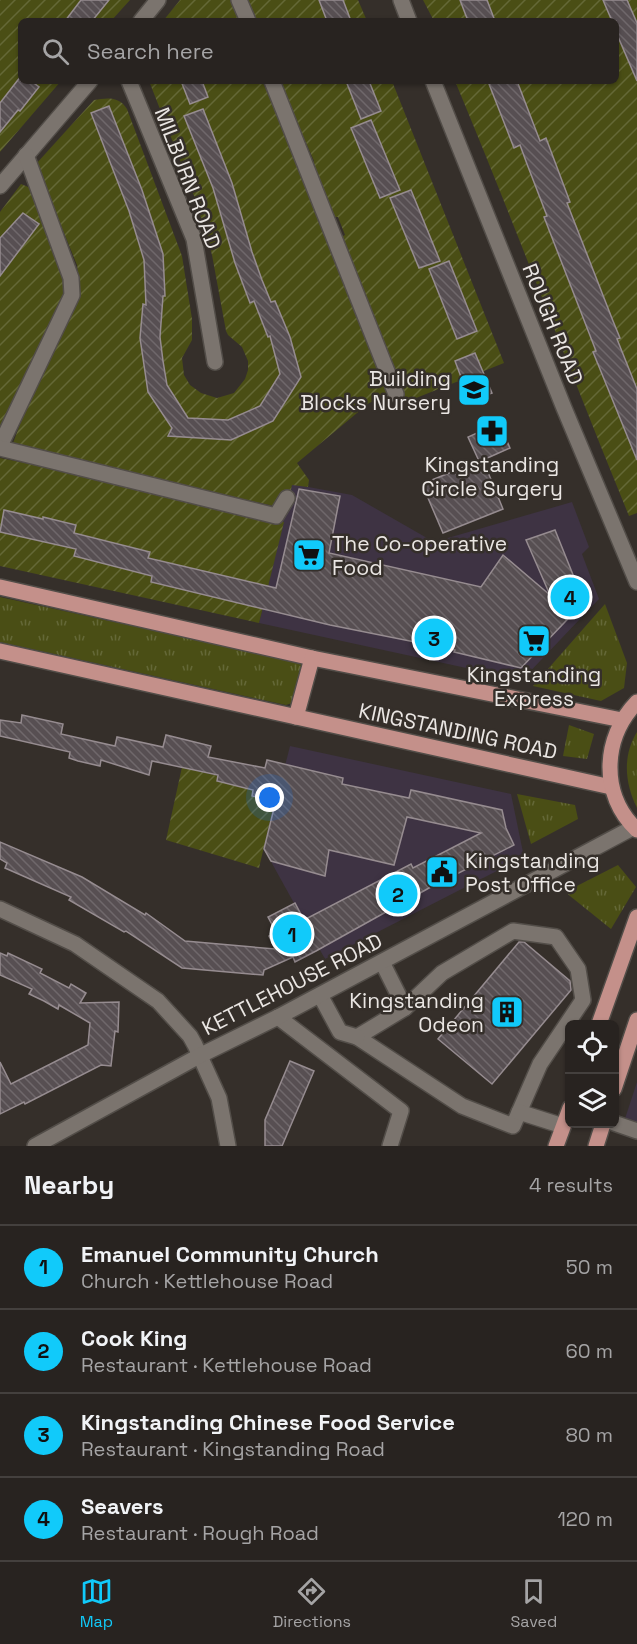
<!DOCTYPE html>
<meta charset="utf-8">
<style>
body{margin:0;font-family:"Space Grotesk",sans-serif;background:#342f2d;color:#f1f3f6}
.controls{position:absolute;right:18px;bottom:18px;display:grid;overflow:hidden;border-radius:9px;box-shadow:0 2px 4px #0004}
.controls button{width:54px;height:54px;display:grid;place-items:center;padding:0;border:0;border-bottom:2px solid #44403e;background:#282320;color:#f1f3f6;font:30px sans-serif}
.you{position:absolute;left:270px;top:798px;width:21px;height:21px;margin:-15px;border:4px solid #fff;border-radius:50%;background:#1a73e8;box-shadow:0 0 0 9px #1a73e833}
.badge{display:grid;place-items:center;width:39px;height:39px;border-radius:50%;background:#11cafa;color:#111;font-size:20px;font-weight:700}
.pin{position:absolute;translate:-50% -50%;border:3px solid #fff;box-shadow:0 2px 6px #0006}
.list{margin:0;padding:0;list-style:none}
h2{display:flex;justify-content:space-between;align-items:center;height:78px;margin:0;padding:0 24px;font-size:26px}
h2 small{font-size:20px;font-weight:400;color:#a5a4a5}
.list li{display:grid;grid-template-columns:39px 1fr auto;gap:18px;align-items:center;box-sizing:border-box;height:84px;padding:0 24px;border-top:2px solid #44403e}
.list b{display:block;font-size:22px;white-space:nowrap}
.list p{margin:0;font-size:20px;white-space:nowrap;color:#a5a4a5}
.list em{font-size:20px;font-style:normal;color:#a5a4a5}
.icon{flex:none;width:33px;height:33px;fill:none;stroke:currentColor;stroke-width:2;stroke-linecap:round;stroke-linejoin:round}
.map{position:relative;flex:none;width:637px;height:1146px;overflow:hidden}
.search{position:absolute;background:#282320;box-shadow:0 2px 4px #0004;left:18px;right:18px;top:18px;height:66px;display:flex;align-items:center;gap:15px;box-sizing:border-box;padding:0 21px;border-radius:9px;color:#a5a4a5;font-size:22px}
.sheet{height:414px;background:#282320}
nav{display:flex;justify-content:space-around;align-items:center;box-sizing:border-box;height:84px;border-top:2px solid #44403e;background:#282320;font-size:16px;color:#a5a4a5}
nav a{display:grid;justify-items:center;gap:3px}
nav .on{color:#11cafa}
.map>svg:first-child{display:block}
</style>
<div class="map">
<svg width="637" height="1146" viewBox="0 0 637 1146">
<defs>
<pattern id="grass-tufts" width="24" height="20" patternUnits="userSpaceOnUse" patternTransform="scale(1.5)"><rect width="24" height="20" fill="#4a4e15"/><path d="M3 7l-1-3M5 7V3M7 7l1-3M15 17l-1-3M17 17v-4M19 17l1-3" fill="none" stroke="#646837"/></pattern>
<pattern id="garden-furrows" width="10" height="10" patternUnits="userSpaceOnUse" patternTransform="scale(1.5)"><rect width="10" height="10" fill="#4a4e15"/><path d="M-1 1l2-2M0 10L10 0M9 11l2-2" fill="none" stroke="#646837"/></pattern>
<pattern id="building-back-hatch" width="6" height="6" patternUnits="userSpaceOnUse" patternTransform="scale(1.5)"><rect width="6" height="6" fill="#574f52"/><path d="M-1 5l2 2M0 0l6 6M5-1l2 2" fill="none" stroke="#6f686b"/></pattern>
</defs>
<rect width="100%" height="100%" fill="#352f2a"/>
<g fill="#3e3343">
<polygon points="292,484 352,495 434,542 572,502 589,547 582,554 599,599 522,680 259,623"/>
<polygon points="290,746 511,794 524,857 325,959 264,849"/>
<polygon points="637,1082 637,1140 620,1134"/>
</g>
<g fill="url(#grass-tufts)">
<polygon points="0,597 302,663 292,703 286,705 0,642"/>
<polygon points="605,604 627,663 624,688 601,701 533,686"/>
<polygon points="569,725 594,734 587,759 563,756"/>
<path d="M637 732V808C625 784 622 756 637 732Z"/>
<polygon points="517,794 575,805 578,819 531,844"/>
<polygon points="618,865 636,887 611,929 565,892"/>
</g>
<g fill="url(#garden-furrows)">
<polygon points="0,0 130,0 111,21 21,21 21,81 61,81 0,152"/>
<polygon points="180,0 233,0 242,21 163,21"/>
<polygon points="248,0 358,0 367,21 256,21"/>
<path d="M423 0H637V513L629 516C570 372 515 225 455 81H616V21H434Z"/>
<path d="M149 81H262L281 122 390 395 369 403 297 463 309 480 308 487 292 485 290 494 278 496 274 506 17 448 13 443 22 419 69 320 80 289 77 265 36 164 94 100C107 98 119 96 127 109L182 256 192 319V340L182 358 184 375 190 385 201 393 217 398 234 393 245 379 248 370V361L242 347 228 335 226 331 212 255 196 201Z"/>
<polygon points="279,81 392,81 504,363 406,402 341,237 345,235 338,217 334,217 312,163 314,161"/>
<polygon points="21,184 33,189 69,289 0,433 0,212"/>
<polygon points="0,458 90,476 284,522 259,623 0,566"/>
<polygon points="182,767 218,776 217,781 255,783 253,796 275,800 259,868 166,840"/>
</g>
<g fill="url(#building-back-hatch)" stroke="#968c90" stroke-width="1.5">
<polygon points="81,0 109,0 92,21 65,21"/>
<polygon points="319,0 343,0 351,21 327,21"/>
<polygon points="460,0 487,0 495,21 468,21"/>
<polygon points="603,0 627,0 637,23 637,81 616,32 616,21 612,21"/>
<polygon points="21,76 21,81 31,81 39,87 20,111 18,110 0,132 0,103"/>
<polygon points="181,81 202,81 208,97 190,104"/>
<polygon points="346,81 369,81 381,111 361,119"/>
<polygon points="498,81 517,81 540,141 546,138 570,202 567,203 613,321 620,338 617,339 637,389 637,460 593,352 596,351 544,217 547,216 527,164 520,145 514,148 489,84"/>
<polygon points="109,106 142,190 163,254 165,296 163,296 160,337 163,361 167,385 188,418 228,420 260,406 280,374 270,336 268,337 254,301 250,303 235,263 213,188 184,116 203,109 232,183 252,252 262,280 271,302 275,301 290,337 301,377 273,421 231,440 168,436 172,428 148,392 140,338 143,304 146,305 144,260 129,211 91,113"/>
<polygon points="371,120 400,190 380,198 351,128"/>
<polygon points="411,190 440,261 419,268 390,198"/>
<polygon points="23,213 39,224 0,276 0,238"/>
<polygon points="449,261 477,331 457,339 429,269"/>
<polygon points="475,353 492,393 470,401 455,361"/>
<polygon points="499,423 510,448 483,460 503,509 443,533 422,484 479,461 468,437"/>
<polygon points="299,489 340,496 329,553 481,587 503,555 550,595 526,540 555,530 584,602 521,668 454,652 455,650 330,625 151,582 152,576 74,556 76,549 0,532 4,510 43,519 43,517 76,525 74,533 150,552 148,558 276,588"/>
<polygon points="22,715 63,724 61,734 115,746 117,737 163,747 166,735 211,746 208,757 265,768 267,760 343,778 342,784 409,798 411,790 502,810 506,828 514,845 429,888 316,951 295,962 293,957 264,970 263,975 182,968 126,931 124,932 69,900 71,897 5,868 7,863 0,859 0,842 82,877 145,915 146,913 185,941 275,949 269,936 276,932 268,917 295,903 304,920 411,864 413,868 481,833 407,817 394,865 329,850 325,876 271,861 264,849 276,800 252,796 253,790 217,781 218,775 152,761 149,775 101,760 100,766 78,761 69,758 70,752 0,736 0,720 21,723"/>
<polygon points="519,942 524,942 570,981 571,990 492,1084 438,1039"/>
<polygon points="0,953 7,956 8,953 42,969 40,973 69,988 71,984 86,993 80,1003 119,1002 118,1032 115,1031 111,1066 101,1065 25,1104 24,1102 0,1114 0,1062 11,1084 88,1045 90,1023 59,1005 58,1009 44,1001 29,994 32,989 0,975"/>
<polygon points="290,1061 314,1071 282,1146 265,1146 265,1120"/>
</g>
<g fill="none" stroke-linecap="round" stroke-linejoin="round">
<defs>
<g id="minor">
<polyline points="239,0 248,21"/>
<polyline points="401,0 409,21"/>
<polyline points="141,21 158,0"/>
<polyline points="129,81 194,239 215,362"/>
<polyline points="272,81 396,394"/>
<polyline points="433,81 564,408 637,582"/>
<polyline points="0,186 90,81"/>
<polyline points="0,446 72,295 71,278 26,155"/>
<polyline points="0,448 276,516 287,498"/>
<polyline points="0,909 75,944 158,1001 190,1036 195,1045 219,1098 228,1146"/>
<polygon points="513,931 556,937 578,969 583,1000 540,1064 513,1126 462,1106 357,1037 405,1008 442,973"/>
<polyline points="382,962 405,1008"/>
<polyline points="320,995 340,1032 357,1037"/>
<polyline points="278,1017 401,1111 390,1146"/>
<polyline points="519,1112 563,1126"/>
<polyline points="614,1123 637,1131"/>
<polyline points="35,1146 199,1056 278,1017 634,827"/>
</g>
<g id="major">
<polyline points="0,587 312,658 622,720"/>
<polyline points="0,651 611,787"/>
<path d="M637 702C602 738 600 795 637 830"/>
<polyline points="296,717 312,658"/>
<polyline points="599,1024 637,917"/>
<polyline points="614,1089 637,1020"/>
<polyline points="556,1146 570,1108"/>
<polyline points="596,1146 603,1124"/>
</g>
</defs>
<use href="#minor" stroke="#524d48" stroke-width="18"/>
<use href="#major" stroke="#524d48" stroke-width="18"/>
<use href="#minor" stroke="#7b746e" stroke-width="15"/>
<use href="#major" stroke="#c4908a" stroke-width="15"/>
</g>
<defs>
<symbol id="school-square" viewBox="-11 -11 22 22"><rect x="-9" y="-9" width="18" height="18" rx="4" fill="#11cafa" stroke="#352f2a"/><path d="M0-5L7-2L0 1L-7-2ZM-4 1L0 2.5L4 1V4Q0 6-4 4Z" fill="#111"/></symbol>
<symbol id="pharmacy-square" viewBox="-11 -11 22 22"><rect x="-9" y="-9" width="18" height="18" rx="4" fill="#11cafa" stroke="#352f2a"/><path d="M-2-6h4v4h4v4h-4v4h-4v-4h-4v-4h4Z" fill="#111"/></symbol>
<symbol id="supermarket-square" viewBox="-11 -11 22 22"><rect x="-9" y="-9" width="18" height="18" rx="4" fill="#11cafa" stroke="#352f2a"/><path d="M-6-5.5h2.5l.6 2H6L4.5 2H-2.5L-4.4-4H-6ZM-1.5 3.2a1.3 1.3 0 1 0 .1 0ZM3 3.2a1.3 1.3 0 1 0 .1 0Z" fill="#111"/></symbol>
<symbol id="civic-square" viewBox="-11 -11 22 22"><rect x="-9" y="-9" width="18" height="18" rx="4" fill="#11cafa" stroke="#352f2a"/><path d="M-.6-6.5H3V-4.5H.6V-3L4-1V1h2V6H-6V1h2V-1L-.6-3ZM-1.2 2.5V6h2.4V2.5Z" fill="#111"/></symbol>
<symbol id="building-square" viewBox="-11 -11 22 22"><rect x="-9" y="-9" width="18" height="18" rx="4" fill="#11cafa" stroke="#352f2a"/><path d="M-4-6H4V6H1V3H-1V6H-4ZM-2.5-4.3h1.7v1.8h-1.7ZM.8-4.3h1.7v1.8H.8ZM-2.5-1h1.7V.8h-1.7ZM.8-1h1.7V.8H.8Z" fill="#111"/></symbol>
</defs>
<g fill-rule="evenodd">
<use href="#school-square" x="455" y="371" width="38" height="38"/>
<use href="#pharmacy-square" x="473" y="412" width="38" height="38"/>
<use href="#supermarket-square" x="290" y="536" width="38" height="38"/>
<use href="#supermarket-square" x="515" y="622" width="38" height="38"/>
<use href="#civic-square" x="423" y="853" width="38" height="38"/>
<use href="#building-square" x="488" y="993" width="38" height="38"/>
</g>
<g text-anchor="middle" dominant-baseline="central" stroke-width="5" stroke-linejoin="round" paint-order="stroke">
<g font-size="21" fill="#eae6e3" stroke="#352f2a">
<text transform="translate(188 178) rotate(69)">MILBURN ROAD</text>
<text transform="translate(553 324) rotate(68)">ROUGH ROAD</text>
<text transform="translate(458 731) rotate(12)">KINGSTANDING ROAD</text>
<text transform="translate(292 984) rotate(-27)">KETTLEHOUSE ROAD</text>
</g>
<g font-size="21" fill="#eae6e3" stroke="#352f2a" text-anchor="end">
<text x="451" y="378">Building<tspan x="451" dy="24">Blocks Nursery</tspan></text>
<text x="492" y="464" text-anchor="middle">Kingstanding<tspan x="492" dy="24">Circle Surgery</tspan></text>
<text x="332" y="543" text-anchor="start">The Co-operative<tspan x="332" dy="24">Food</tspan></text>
<text x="534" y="674" text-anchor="middle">Kingstanding<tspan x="534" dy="24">Express</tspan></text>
<text x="465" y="860" text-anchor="start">Kingstanding<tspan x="465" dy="24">Post Office</tspan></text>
<text x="484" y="1000">Kingstanding<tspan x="484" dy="24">Odeon</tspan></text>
</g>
</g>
</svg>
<div class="controls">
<button><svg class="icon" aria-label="locate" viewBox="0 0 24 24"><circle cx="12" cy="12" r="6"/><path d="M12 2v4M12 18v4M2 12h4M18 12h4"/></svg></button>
<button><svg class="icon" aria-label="layers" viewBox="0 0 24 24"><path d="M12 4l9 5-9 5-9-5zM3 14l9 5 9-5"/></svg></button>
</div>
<div class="you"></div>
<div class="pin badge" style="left:292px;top:934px">1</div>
<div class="pin badge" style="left:398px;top:894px">2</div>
<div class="pin badge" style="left:434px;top:638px">3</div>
<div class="pin badge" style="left:570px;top:597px">4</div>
<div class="search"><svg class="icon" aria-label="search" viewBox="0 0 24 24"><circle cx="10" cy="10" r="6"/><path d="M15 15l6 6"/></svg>Search here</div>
</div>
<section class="sheet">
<h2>Nearby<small>4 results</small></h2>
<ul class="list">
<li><span class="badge">1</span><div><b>Emanuel Community Church</b><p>Church · Kettlehouse Road</p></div><em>50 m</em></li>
<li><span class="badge">2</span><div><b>Cook King</b><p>Restaurant · Kettlehouse Road</p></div><em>60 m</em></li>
<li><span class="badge">3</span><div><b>Kingstanding Chinese Food Service</b><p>Restaurant · Kingstanding Road</p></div><em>80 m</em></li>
<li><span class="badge">4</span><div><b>Seavers</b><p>Restaurant · Rough Road</p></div><em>120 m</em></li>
</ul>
</section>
<nav>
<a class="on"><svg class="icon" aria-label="map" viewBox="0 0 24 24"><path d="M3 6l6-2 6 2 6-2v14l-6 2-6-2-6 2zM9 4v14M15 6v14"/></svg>Map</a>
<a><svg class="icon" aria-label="directions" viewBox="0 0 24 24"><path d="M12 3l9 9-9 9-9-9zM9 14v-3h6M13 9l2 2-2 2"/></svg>Directions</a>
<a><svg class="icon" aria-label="saved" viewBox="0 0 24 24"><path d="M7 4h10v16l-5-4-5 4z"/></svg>Saved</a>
</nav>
